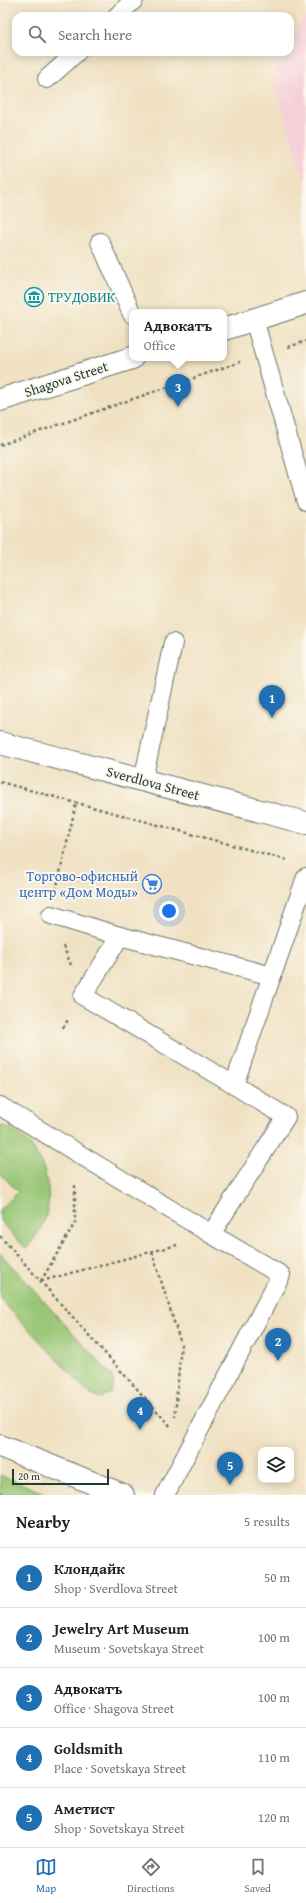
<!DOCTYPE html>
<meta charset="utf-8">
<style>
body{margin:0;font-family:"Gentium Book Plus",serif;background:#f2f2f2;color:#202124}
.controls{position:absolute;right:12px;bottom:12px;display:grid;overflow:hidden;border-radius:8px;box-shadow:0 2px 10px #0003}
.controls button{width:36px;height:36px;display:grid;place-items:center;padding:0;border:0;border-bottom:1px solid #e0e0e0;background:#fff;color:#202124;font:20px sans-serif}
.scale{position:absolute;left:12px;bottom:10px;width:97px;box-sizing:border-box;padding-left:4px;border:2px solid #1f3d34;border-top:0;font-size:11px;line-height:14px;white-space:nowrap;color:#1f3d34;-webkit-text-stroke:3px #fbf7ec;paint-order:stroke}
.you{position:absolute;left:169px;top:911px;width:14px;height:14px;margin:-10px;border:3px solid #fff;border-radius:50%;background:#1a73e8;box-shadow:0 0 0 6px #1a73e833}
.badge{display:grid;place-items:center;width:26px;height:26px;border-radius:50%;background:#1f6fb2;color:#fff;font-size:13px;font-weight:700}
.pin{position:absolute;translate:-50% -33px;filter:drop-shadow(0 1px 2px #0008)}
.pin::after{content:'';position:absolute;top:21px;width:14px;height:12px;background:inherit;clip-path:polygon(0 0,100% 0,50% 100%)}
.popup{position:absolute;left:129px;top:309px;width:98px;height:52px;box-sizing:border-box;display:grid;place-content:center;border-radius:8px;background:#fff;filter:drop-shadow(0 1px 3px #0005);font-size:13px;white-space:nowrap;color:#757577}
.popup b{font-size:15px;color:#202124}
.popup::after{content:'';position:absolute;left:50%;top:100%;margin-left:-8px;border:8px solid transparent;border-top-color:#fff}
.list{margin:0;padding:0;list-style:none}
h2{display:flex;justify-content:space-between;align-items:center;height:52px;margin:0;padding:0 16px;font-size:17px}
h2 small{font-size:13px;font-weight:400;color:#757577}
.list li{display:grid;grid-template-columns:26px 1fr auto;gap:12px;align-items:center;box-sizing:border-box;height:60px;padding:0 16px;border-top:1px solid #e0e0e0}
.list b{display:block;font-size:15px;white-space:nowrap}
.list p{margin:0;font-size:13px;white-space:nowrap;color:#757577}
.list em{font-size:13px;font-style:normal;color:#757577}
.icon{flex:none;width:22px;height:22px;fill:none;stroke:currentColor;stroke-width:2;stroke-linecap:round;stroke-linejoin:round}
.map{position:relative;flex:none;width:306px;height:1495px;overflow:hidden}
.search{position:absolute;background:#fff;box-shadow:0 2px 10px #0003;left:12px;right:12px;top:12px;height:44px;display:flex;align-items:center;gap:10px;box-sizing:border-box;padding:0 14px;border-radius:12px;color:#757577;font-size:15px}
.sheet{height:352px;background:#fff}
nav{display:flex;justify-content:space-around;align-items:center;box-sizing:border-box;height:56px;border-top:1px solid #e0e0e0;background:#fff;font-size:11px;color:#757577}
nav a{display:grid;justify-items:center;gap:2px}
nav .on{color:#1f6fb2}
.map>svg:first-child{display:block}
</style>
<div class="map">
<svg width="306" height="1495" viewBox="0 0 306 1495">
<rect width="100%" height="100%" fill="#fbf7ec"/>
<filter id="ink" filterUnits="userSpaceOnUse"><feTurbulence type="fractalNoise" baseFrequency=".025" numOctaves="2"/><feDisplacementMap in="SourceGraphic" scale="8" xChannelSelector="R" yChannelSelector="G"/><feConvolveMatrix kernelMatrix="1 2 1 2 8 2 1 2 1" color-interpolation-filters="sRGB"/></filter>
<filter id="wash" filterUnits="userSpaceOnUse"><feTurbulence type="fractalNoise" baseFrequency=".012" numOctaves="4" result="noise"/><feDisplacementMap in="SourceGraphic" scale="16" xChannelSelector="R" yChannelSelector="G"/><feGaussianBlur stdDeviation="0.9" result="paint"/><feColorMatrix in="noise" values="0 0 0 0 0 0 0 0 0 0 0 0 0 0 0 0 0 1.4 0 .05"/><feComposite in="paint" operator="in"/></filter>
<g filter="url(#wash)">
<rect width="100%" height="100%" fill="#f0e1c2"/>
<polygon fill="#f6cfd8" points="306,15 306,182 272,80 286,52 290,52 290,45"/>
<g fill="#99c776" stroke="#5c8255">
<path d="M0 1125C36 1135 54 1178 47 1212 44 1226 35 1238 26 1249L0 1221V1210L18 1192 0 1173Z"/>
<polygon points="0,1253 111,1375 114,1384 110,1393 101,1398 91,1395 0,1299"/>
<polygon points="0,1475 49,1495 0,1495"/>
</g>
</g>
<g filter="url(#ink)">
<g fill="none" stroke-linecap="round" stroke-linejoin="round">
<defs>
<g id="lane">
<polyline points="117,16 134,0"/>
<polyline points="47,79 77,52"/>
<polyline points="100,242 132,314"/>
<polyline points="254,319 306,501"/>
<polyline points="143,780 173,643"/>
<polyline points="51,915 120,936"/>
<polyline points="234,1085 83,996 120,936 272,976"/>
<polyline points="0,1106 211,1234"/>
<polyline points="165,1495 281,1275 211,1234 286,1117 234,1085 306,877"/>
</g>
<g id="secondary">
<polyline points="224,329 306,303"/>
<polyline points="0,400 132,358"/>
<polyline points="0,743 306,823"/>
<polyline points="0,1446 123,1495"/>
</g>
</defs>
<use href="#lane" stroke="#687666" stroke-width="20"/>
<use href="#secondary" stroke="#687666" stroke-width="24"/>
<g stroke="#687666" stroke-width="2.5" stroke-dasharray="3 3" stroke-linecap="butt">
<polyline points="288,347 306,341"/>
<polyline points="0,445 240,362"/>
<polyline points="0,782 287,860"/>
<polyline points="56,890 76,804"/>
<polyline points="63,946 71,965"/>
<polyline points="63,1028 69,1018"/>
<polyline points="0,1236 172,1428"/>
<polyline points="152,1252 181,1344 175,1417"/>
<polyline points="41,1281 75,1223 75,1183"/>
<polyline points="41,1281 177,1245"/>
<polyline points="0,1493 5,1495"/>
</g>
<use href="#lane" stroke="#fff" stroke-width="18"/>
<use href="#secondary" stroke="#fff" stroke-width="22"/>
</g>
</g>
<defs>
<symbol id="museum-ring" viewBox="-11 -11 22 22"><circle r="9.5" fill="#fbf7ec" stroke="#0f9aa8" stroke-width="1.5"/><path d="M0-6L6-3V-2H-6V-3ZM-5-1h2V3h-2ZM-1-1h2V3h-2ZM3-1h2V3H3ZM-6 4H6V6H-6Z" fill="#0f9aa8"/></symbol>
<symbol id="supermarket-ring" viewBox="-11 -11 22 22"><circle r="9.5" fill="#fbf7ec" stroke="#3f7fe0" stroke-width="1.5"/><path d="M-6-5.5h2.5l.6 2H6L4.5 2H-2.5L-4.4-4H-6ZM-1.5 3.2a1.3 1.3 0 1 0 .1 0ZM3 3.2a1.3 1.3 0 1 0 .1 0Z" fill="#3f7fe0"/></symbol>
</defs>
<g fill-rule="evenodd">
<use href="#museum-ring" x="23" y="286" width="22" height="22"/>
<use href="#supermarket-ring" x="141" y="873" width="22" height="22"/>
</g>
<g text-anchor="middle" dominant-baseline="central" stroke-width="4" stroke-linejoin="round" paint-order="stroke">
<g font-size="14" fill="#0d838f" stroke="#fbf7ec" text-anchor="start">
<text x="48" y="297">ТРУДОВИК</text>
</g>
<g font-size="14" fill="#1f3d34" stroke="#fbf7ec">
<text transform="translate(66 379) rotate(-18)">Shagova Street</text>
<text transform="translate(153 783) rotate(15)">Sverdlova Street</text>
</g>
<g font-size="14" fill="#366cbe" stroke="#fbf7ec" text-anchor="end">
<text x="138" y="876">Торгово-офисный<tspan x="138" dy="16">центр «Дом Моды»</tspan></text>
</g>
</g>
</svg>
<div class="controls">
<button><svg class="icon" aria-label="layers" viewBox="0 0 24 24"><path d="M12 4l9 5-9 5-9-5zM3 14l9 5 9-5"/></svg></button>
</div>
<div class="scale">20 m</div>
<div class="you"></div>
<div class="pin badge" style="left:272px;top:718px">1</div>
<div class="pin badge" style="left:278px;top:1361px">2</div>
<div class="pin badge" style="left:178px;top:407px">3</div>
<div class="popup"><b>Адвокатъ</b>Office</div>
<div class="pin badge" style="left:140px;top:1430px">4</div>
<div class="pin badge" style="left:230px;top:1485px">5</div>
<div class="search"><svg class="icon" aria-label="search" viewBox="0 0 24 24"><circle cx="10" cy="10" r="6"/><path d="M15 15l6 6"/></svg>Search here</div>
</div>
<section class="sheet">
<h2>Nearby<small>5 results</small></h2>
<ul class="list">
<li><span class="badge">1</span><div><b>Клондайк</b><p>Shop · Sverdlova Street</p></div><em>50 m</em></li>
<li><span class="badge">2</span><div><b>Jewelry Art Museum</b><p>Museum · Sovetskaya Street</p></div><em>100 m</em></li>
<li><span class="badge">3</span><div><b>Адвокатъ</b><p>Office · Shagova Street</p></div><em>100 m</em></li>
<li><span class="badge">4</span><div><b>Goldsmith</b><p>Place · Sovetskaya Street</p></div><em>110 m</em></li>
<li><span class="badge">5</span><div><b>Аметист</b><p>Shop · Sovetskaya Street</p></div><em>120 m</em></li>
</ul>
</section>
<nav>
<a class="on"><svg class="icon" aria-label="map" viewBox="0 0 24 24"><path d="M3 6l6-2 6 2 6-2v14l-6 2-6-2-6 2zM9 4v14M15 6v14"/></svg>Map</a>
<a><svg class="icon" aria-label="directions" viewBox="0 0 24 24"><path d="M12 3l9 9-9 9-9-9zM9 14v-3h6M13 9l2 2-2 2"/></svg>Directions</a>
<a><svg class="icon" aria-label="saved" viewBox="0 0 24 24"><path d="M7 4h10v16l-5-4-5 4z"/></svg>Saved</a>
</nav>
